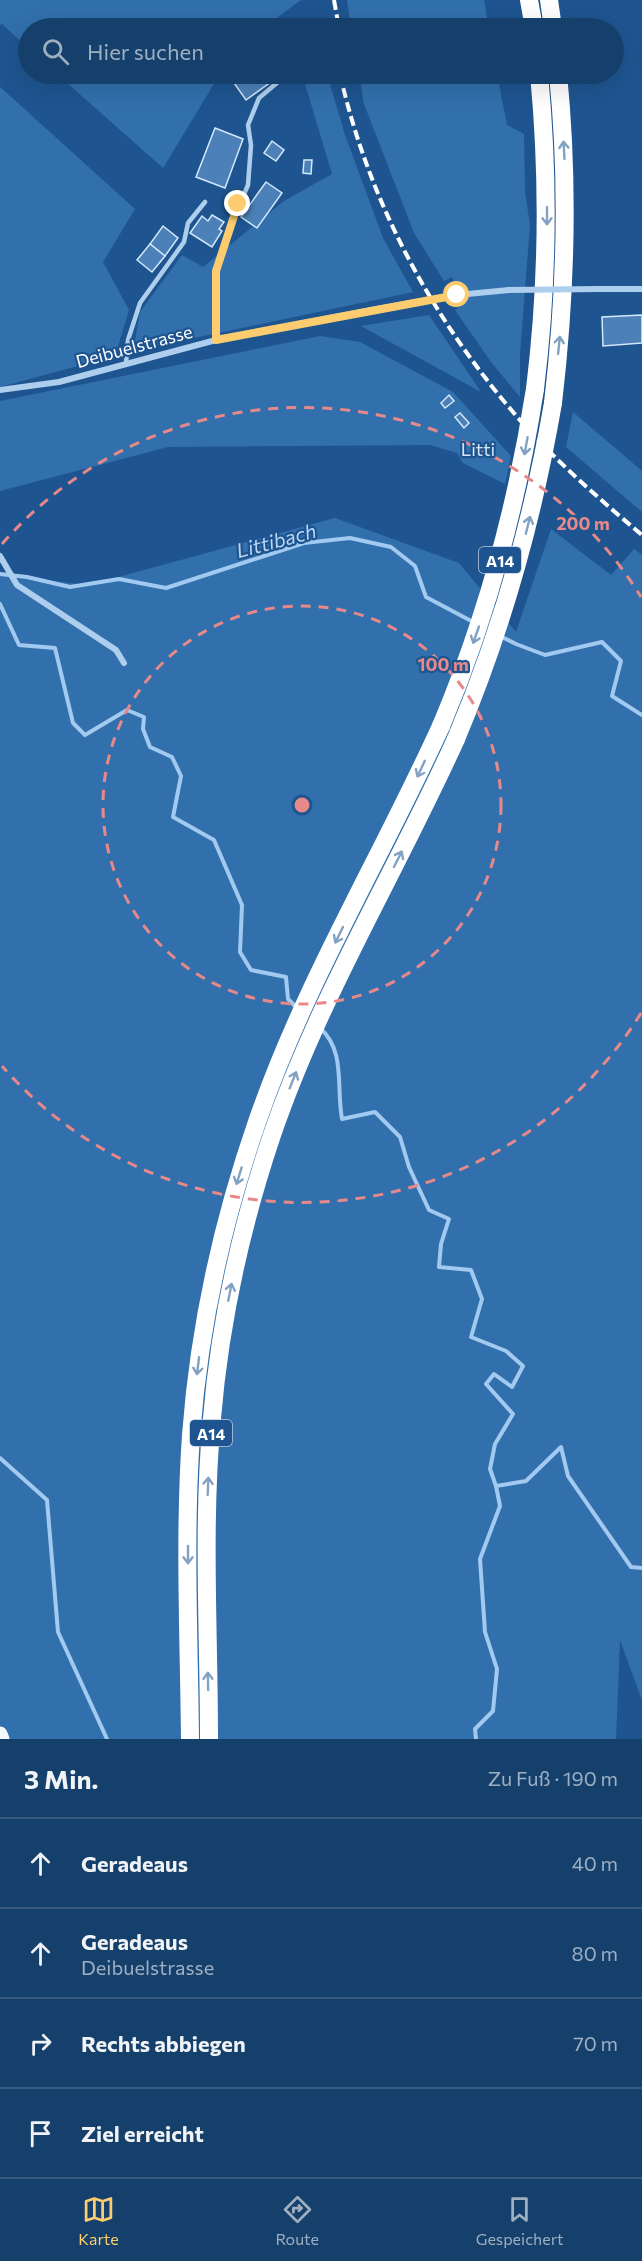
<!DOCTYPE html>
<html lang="de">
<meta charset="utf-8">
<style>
body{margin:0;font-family:Commissioner,sans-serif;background:#1f4772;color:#f1f3f6}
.stop{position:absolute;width:18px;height:18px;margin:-14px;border:4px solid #fccc6e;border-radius:50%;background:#fff}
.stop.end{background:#fccc6e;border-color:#fff;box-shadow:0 2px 6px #0008}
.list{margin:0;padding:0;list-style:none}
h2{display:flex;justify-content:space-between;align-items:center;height:78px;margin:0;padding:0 24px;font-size:26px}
h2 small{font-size:20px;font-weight:400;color:#9eafc2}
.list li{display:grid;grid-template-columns:39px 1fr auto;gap:18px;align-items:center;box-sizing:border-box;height:90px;padding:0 24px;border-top:2px solid #35597f}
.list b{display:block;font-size:22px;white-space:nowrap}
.list p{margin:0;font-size:20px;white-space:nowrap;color:#9eafc2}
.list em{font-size:20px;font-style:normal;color:#9eafc2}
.icon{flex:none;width:33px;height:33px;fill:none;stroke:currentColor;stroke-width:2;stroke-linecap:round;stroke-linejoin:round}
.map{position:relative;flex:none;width:642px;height:1739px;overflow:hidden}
.search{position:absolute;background:#16406c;box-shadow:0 6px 24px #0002;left:18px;right:18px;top:18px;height:66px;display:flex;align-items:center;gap:15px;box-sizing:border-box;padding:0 21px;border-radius:33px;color:#9eafc2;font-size:22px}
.sheet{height:438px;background:#16406c}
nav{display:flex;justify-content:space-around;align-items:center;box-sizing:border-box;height:84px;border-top:2px solid #35597f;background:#16406c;font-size:16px;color:#9eafc2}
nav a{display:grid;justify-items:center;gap:3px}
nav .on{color:#fccc6e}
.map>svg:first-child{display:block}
</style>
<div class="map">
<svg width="642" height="1739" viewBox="0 0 642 1739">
<rect width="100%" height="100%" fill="#1e5590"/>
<g fill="#3270ad">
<polygon points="0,0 301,0 263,28 28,28 28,48 2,24 0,25"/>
<polygon points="347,0 484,0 489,28 351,28"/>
<polygon points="57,74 220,74 163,168"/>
<polygon points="302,74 327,74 345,135 383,238 413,292 133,351 140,312 182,255 203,267 284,201 332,174"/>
<polygon points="359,74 497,74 507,125 524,134 525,192 530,225 520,354 520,397 491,362 455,310 463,304 452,277 444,281 414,233 364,104"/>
<polygon points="0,87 135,209 103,262 129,310 115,356 0,387"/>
<polygon points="429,315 481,392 361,326"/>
<polygon points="320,336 360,342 453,392 511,456 505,484 463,463 457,453 430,445 168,447 0,491 0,401"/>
<polygon points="573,412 642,471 642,512 566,447"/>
<polygon points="335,518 459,563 516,632 551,529 611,575 634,549 642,555 642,1700 620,1640 616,1739 0,1739 0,575 89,585"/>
</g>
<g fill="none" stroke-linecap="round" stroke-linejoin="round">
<g stroke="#a2c9ef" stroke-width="4">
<polyline points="0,574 27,577 70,587 119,579 166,588 304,543 350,538 391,547 415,566 426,597 475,623"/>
<polyline points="0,604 19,645 55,648 73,723 85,735 127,710 144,717 143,729 150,747 172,757 181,776 173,817 214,840 242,905 240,952 251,970 286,977 288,999 296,1007"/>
<polyline points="500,636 516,644 545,655 602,642 621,661 612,696 642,715"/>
<path d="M320 1028C346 1051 336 1087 342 1119L375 1112 400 1137 409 1167 429 1210 449 1219 441 1244 439 1267 471 1270 482 1299 471 1337 506 1351 523 1366 512 1387 494 1374 486 1384 513 1414 495 1444 490 1469 496 1486 526 1481 561 1447 568 1476 631 1567 642 1568"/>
<polyline points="0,1458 47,1500 58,1632 107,1739"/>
<polyline points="476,1739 475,1729 493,1711 497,1669 485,1632 480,1559 500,1506 496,1486"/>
</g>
</g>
<g fill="#4b81b8" stroke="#d4e7f9" stroke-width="1.5">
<polygon points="247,74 272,74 275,79 246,100 234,83"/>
<polygon points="215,128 243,139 225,188 196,177"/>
<polygon points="272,141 284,150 276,161 264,153"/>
<polygon points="304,160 312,160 311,174 303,173"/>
<polygon points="266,182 282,193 257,228 241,217"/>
<polygon points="212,215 224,222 219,229 222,231 212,247 190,233 202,216 208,221"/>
<polygon points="163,226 178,238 165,256 150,244"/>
<polygon points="150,244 165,256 152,272 137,260"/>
<polygon points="642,315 642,343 603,346 602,317"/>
<polygon points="449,395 454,401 445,408 441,403"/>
<polygon points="460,413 469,423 464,428 455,417"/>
</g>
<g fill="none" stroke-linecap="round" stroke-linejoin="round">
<g stroke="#aeceed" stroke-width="4.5">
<polyline points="216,340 216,271 229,229 248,185 251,145 248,125 259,98 284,77"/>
<polyline points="126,363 128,340 140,303 184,242 188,223 205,202"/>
</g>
<g stroke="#aeceed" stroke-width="6">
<polyline points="599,289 642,289"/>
<polyline points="457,295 509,290"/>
<polyline points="0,390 59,382 216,340 382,308"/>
<polyline points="0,556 17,585 116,650 124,663"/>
</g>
<polyline stroke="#f4f9ff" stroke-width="15" points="0,1734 2,1739"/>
<g stroke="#fff" stroke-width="18">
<polyline points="529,0 534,28"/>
<polyline points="549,0 553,28"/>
<path d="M535 389C548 283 549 179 539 74"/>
<path d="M553 403C566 293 569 184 558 74"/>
<path d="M190 1739C189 1638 184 1536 191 1435 199 1328 222 1223 257 1122 304 985 381 858 441 726"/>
<path d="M209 1739C209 1632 202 1525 212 1418 220 1322 241 1227 272 1135 319 997 396 872 456 739"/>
</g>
<g stroke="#fff" stroke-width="4" stroke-dasharray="10 4.5" stroke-linecap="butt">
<polyline points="334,0 339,28"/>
<path d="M340 74C368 199 430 315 513 412 551 457 597 497 642 535"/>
</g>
<g stroke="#aeceed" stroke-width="6">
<polyline points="509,290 599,289"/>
<polyline points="382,308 457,295"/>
</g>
<g stroke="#fff" stroke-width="18">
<path d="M441 726C487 617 517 505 535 389"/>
<path d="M456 739C502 630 533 519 553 403"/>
</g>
</g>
<defs><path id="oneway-shaft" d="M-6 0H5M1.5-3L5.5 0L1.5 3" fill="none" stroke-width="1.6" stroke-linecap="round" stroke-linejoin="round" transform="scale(1.5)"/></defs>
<g stroke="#83a2c2">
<use href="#oneway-shaft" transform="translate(564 150) rotate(-93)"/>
<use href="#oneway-shaft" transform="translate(547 216) rotate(90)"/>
<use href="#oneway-shaft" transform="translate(559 345) rotate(-84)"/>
<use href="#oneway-shaft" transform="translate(526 446) rotate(100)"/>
<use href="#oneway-shaft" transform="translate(528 525) rotate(-76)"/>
<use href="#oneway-shaft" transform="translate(476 635) rotate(109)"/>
<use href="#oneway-shaft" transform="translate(421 769) rotate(115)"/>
<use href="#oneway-shaft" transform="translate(398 859) rotate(-63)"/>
<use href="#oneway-shaft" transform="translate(339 935) rotate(116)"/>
<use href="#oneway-shaft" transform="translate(293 1080) rotate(-68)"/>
<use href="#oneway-shaft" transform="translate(239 1176) rotate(107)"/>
<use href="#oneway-shaft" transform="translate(230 1292) rotate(-79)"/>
<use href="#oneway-shaft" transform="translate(198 1366) rotate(97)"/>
<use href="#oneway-shaft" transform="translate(208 1486) rotate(-88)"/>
<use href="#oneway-shaft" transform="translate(188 1555) rotate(90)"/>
<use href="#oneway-shaft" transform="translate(208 1681) rotate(-91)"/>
</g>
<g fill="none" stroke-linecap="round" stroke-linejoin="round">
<polyline stroke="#fccc6e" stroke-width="8" points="238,204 216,271 216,340 457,295"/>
</g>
<g fill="none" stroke="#e88989" stroke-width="3" stroke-dasharray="10 8">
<circle cx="302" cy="805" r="199"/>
<path d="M641 1013A398 398 0 0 1 2 1066M2 544A398 398 0 0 1 641 597"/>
</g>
<g text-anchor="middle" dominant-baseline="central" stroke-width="4.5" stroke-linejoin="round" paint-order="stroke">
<g fill="#1e5590" stroke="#bcccde" stroke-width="1.5">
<rect x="479" y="547" width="42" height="26" rx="4.5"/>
<rect x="190" y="1420" width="42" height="26" rx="4.5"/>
</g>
<g font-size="16" font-weight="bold" fill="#fff">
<text x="500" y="560">A14</text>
<text x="211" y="1433">A14</text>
</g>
<g font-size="18" fill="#fff" stroke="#1e5590">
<text transform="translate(134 346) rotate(-15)">Deibuelstrasse</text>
</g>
<g font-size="18" fill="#d4e7f9" stroke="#1e5590">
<text x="478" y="449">Litti</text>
</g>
<g font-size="20" font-style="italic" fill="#bad7f4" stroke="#1e5590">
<text transform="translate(276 540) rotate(-15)">Littibach</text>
</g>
</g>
<circle cx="302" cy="805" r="9" fill="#e88989" stroke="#1e5590" stroke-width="3"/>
<g font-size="18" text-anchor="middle" font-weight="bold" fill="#e88989" stroke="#1e5590" stroke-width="4.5" stroke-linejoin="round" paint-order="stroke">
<text x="583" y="530">200 m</text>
<text x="443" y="671">100 m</text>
</g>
</svg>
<div class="stop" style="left:457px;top:295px"></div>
<div class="stop end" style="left:238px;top:204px"></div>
<div class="search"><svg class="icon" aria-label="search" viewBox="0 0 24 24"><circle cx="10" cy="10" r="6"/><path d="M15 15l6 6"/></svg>Hier suchen</div>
</div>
<section class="sheet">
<h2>3 Min.<small>Zu Fuß · 190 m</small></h2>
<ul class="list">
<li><svg class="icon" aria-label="ahead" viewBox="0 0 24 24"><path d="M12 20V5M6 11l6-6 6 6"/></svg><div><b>Geradeaus</b></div><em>40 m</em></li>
<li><svg class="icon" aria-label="ahead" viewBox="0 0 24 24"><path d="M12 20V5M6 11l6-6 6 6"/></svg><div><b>Geradeaus</b><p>Deibuelstrasse</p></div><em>80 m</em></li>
<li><svg class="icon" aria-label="right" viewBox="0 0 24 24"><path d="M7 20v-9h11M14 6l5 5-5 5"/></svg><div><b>Rechts abbiegen</b></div><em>70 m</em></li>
<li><svg class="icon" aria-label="arrive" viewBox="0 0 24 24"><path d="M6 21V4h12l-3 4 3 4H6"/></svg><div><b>Ziel erreicht</b></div></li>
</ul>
</section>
<nav>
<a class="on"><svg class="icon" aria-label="map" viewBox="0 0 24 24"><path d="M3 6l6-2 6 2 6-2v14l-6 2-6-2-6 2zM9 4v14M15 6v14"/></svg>Karte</a>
<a><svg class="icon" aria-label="directions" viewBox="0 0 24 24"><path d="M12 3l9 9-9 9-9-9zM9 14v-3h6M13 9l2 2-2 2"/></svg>Route</a>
<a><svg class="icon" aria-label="saved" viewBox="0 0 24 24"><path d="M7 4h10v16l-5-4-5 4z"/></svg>Gespeichert</a>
</nav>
